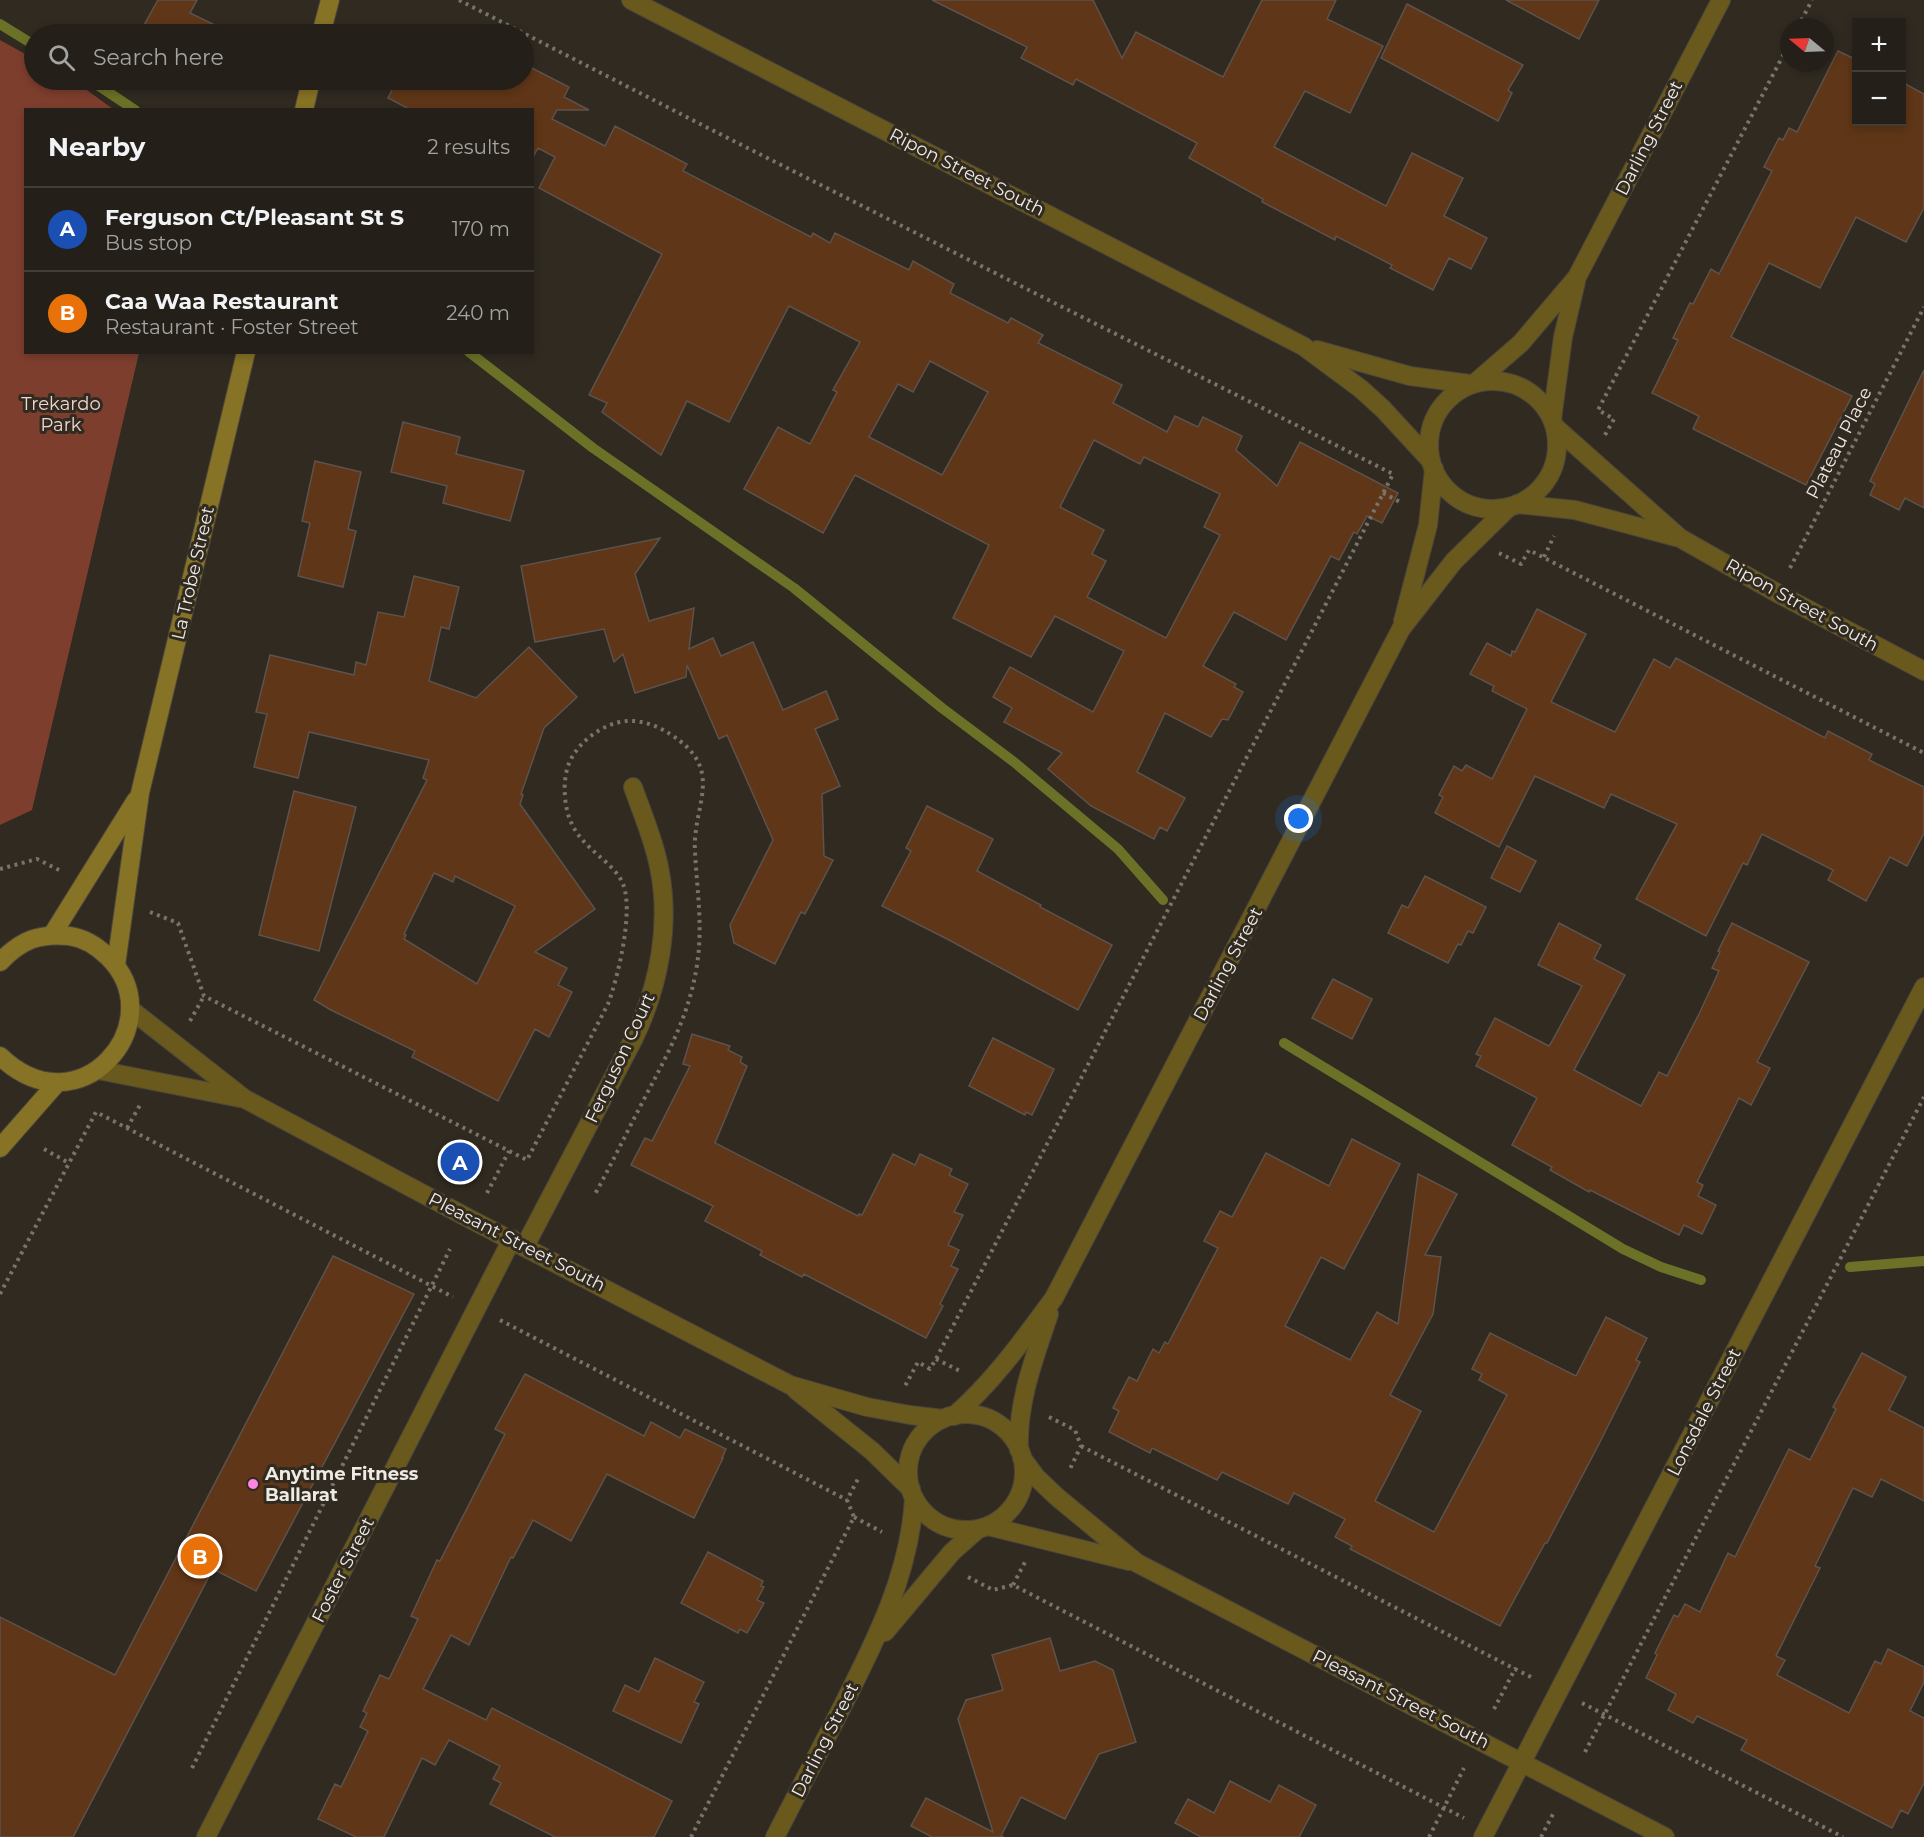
<!DOCTYPE html>
<meta charset="utf-8">
<style>
body{margin:0;font-family:Montserrat,sans-serif;background:#2c2822;color:#f1f3f6}
.controls{position:absolute;right:18px;top:18px;display:grid;overflow:hidden;border-radius:0px;box-shadow:0 3px 9px #0003}
.controls button{width:54px;height:54px;display:grid;place-items:center;padding:0;border:0;border-bottom:2px solid #413e38;background:#242019;color:#f1f3f6;font:30px sans-serif}
.compass{position:absolute;left:1780px;top:18px;width:54px;height:54px;border-radius:50%;background:#242019;box-shadow:0 3px 9px #0003;rotate:289deg}
.you{position:absolute;left:1299px;top:819px;width:21px;height:21px;margin:-15px;border:4px solid #fff;border-radius:50%;background:#1a73e8;box-shadow:0 0 0 9px #1a73e833}
.badge{display:grid;place-items:center;width:39px;height:39px;border-radius:50%;background:#d93025;color:#fff;font-size:20px;font-weight:700}
.pin{position:absolute;translate:-50% -50%;border:3px solid #fff;box-shadow:0 2px 6px #0006}
.list{margin:0;padding:0;list-style:none}
h2{display:flex;justify-content:space-between;align-items:center;height:78px;margin:0;padding:0 24px;font-size:26px}
h2 small{font-size:20px;font-weight:400;color:#a3a3a2}
.list li{display:grid;grid-template-columns:39px 1fr auto;gap:18px;align-items:center;box-sizing:border-box;height:84px;padding:0 24px;border-top:2px solid #413e38}
.list b{display:block;font-size:22px;white-space:nowrap}
.list p{margin:0;font-size:20px;white-space:nowrap;color:#a3a3a2}
.list em{font-size:20px;font-style:normal;color:#a3a3a2}
.icon{flex:none;width:33px;height:33px;fill:none;stroke:currentColor;stroke-width:2;stroke-linecap:round;stroke-linejoin:round}
.map{position:relative;flex:none;width:1924px;height:1837px;overflow:hidden}
.search{position:absolute;background:#242019;box-shadow:0 3px 9px #0003;left:24px;top:24px;width:510px;height:66px;display:flex;align-items:center;gap:15px;box-sizing:border-box;padding:0 21px;border-radius:33px;color:#a3a3a2;font-size:22px}
.panel{position:absolute;background:#242019;box-shadow:0 3px 9px #0003;left:24px;top:108px;width:510px;height:246px;border-radius:0px}
.map>svg:first-child{display:block}
</style>
<div class="map">
<svg width="1924" height="1837" viewBox="0 0 1924 1837">
<rect width="100%" height="100%" fill="#302a21"/>
<polygon fill="#7e3e2e" points="0,40 34,59 34,80 73,80 113,109 26,110 26,352 139,353 32,810 0,825"/>
<g fill="none" stroke-linecap="round" stroke-linejoin="round">
<g stroke="#6b7228" stroke-width="10">
<polyline points="0,24 34,45"/>
<polyline points="90,80 135,110"/>
<polyline points="469,352 593,448 794,588 942,708 1014,762 1118,849 1163,900"/>
<polyline points="1284,1043 1623,1249 1661,1267 1701,1280"/>
<polyline points="1850,1267 1924,1261"/>
</g>
</g>
<g fill="#5f3617" stroke="#5d524c" stroke-width="1.5" fill-rule="evenodd">
<polygon points="158,0 197,0 190,13 233,34 139,34"/>
<polygon points="932,0 1093,0 1122,58 1136,32 1223,77 1262,0 1336,0 1327,19 1383,46 1350,113 1305,91 1274,147 1386,206 1412,153 1463,178 1444,216 1487,238 1471,269 1449,258 1433,290 1390,268 1392,265 1336,236 1335,240 1262,202 1263,199 1189,158 1197,143 1076,79 1073,85 1021,58 1027,47"/>
<polygon points="1506,0 1599,0 1579,39"/>
<polygon points="1407,4 1523,65 1508,90 1512,93 1498,121 1381,58"/>
<polygon points="1838,51 1857,60 1857,122 1902,122 1902,82 1924,94 1924,208 1906,242 1856,217 1820,288 1769,263 1731,337 1852,396 1806,485 1693,429 1699,416 1652,393 1678,340 1673,338 1690,303 1693,304 1711,269 1719,274 1772,171 1764,167 1779,138 1783,140 1789,128 1797,132"/>
<path d="M524 64 569 87 564 97 589 110H557L552 119 605 146 615 126 687 164 683 171 811 237 813 233 830 243 835 233 909 270 913 261 954 284 950 293 1008 323 1011 318 1043 335 1038 343 1122 385 1113 403 1167 432 1175 416 1198 427 1203 417 1242 436 1236 450 1277 486 1300 442 1398 493 1382 523 1367 516 1357 534 1354 532 1339 560 1331 556 1286 640 1234 612 1203 666 1236 684 1234 687 1243 692 1228 720 1222 719 1211 737 1165 713 1137 772 1185 798 1167 831 1160 827 1154 839 1091 806 1048 769 1062 753 1004 722 1012 708 993 697 1010 667 1093 712 1124 651 1055 616 1031 657 953 618 989 545 855 475 823 533 744 489 778 427 810 444 837 392 833 390 860 342 789 306 729 422 687 401 661 455 602 412 607 403 589 395 662 254 539 188 555 157 538 148 532 159V110H411L388 98 397 80H524ZM930 361 988 392 942 475 869 437 898 384 913 392ZM1094 440 1140 464 1144 457 1220 494 1204 527 1220 535 1166 638 1087 597 1106 561 1092 554 1104 530 1060 507Z"/>
<polygon points="1924,370 1924,508 1905,498 1899,510 1870,495 1875,484 1870,481"/>
<polygon points="403,422 460,437 456,454 524,471 510,521 443,503 447,486 391,472"/>
<polygon points="315,461 361,472 348,529 356,531 343,587 298,576 310,523 302,521"/>
<polygon points="660,538 635,574 649,621 694,608 689,649 713,638 721,656 753,642 783,710 826,691 838,719 815,729 840,786 822,794 824,856 833,860 805,914 801,912 775,964 734,943 730,925 773,840 727,735 719,739 687,665 686,677 635,693 623,654 614,662 604,629 535,642 521,566"/>
<path d="M414 576 459 587 449 629 441 627 429 681 476 698 529 647 577 697 544 728 521 794 523 795 520 804 595 909 535 952 567 968 558 985 572 992 549 1037 535 1029 498 1101 412 1057 415 1051 331 1010 314 1000 427 780 423 778 429 760 309 732 298 778 254 767 267 714 256 712 270 655 354 675 356 662 366 665 378 612 404 617ZM434 873 453 882 455 876 515 906 477 984 404 939 406 935 404 934Z"/>
<polygon points="1537,609 1586,634 1551,702 1615,732 1654,659 1670,668 1676,658 1825,738 1828,731 1872,754 1869,760 1924,787 1924,833 1907,866 1890,857 1866,901 1828,880 1833,870 1762,834 1747,865 1743,863 1706,936 1636,899 1677,824 1611,794 1604,808 1535,776 1499,847 1435,813 1443,797 1439,795 1454,766 1462,771 1466,765 1492,779 1527,709 1492,691 1494,686 1470,674 1487,643 1511,656 1512,651 1515,652"/>
<polygon points="294,791 356,807 319,951 259,935"/>
<polygon points="927,806 993,839 977,871 1041,905 1040,907 1112,945 1078,1010 949,940 882,906 911,851 906,848"/>
<polygon points="1507,846 1536,861 1520,892 1491,878"/>
<polygon points="1425,876 1486,907 1473,933 1468,931 1461,945 1458,944 1448,963 1388,933 1402,905 1408,908"/>
<polygon points="1559,923 1601,945 1594,959 1625,975 1574,1070 1641,1106 1659,1072 1667,1076 1699,1014 1719,971 1712,968 1720,952 1718,951 1732,923 1809,962 1757,1062 1770,1068 1751,1105 1739,1098 1697,1182 1703,1185 1698,1196 1716,1205 1702,1234 1684,1225 1679,1235 1590,1190 1589,1192 1550,1170 1552,1167 1512,1145 1537,1098 1476,1066 1481,1056 1476,1054 1495,1018 1549,1046 1551,1043 1582,986 1538,965"/>
<polygon points="1333,979 1372,999 1352,1039 1312,1018"/>
<polygon points="692,1034 730,1046 728,1050 742,1057 740,1062 747,1066 715,1143 858,1216 859,1214 862,1215 893,1154 915,1165 920,1154 952,1169 949,1175 968,1184 954,1212 963,1215 948,1245 959,1250 951,1266 958,1269 940,1304 943,1306 926,1338 804,1274 802,1277 760,1255 762,1251 705,1221 713,1206 631,1165 645,1138 652,1141 690,1066 683,1064"/>
<polygon points="993,1038 1054,1069 1032,1115 1026,1112 1025,1115 969,1086"/>
<polygon points="1352,1139 1400,1164 1344,1269 1321,1257 1285,1326 1350,1360 1377,1312 1398,1324 1418,1174 1457,1194 1425,1255 1441,1257 1433,1314 1390,1395 1421,1411 1375,1501 1434,1532 1507,1395 1479,1380 1482,1374 1472,1369 1490,1333 1576,1376 1606,1317 1647,1338 1636,1360 1640,1362 1600,1442 1547,1543 1545,1543 1500,1626 1350,1549 1352,1546 1335,1537 1345,1519 1294,1493 1288,1504 1222,1472 1217,1480 1152,1448 1150,1453 1109,1432 1119,1411 1113,1408 1129,1377 1137,1381 1153,1349 1159,1353 1165,1342 1168,1344 1218,1248 1204,1241 1220,1211 1232,1217 1266,1153 1329,1186"/>
<polygon points="333,1256 414,1294 256,1591 213,1569 73,1837 0,1837 0,1617 115,1675"/>
<polygon points="1862,1353 1906,1377 1889,1410 1924,1428 1924,1501 1881,1479 1872,1497 1853,1488 1815,1566 1820,1568 1776,1656 1785,1660 1777,1675 1849,1713 1875,1661 1881,1664 1888,1649 1924,1667 1924,1682 1910,1711 1924,1718 1924,1783 1908,1814 1901,1810 1892,1828 1741,1750 1747,1740 1697,1716 1693,1723 1668,1710 1676,1694 1646,1678 1657,1655 1655,1653 1674,1615 1678,1617 1685,1604 1700,1612 1728,1553 1735,1557 1789,1449 1810,1460 1836,1409 1833,1407"/>
<polygon points="525,1374 644,1436 651,1422 680,1438 685,1429 726,1449 722,1458 723,1458 694,1518 607,1474 571,1541 533,1520 513,1558 511,1557 469,1645 451,1635 423,1689 486,1720 492,1708 672,1801 654,1837 555,1837 490,1804 501,1783 493,1779 500,1766 449,1740 435,1765 422,1758 384,1837 356,1837 318,1819 335,1784 341,1787 368,1731 360,1727 367,1713 363,1711 380,1675 389,1679 418,1619 411,1616 437,1560 440,1561 505,1434 495,1429"/>
<polygon points="708,1552 763,1581 761,1586 764,1587 757,1600 764,1603 747,1633 740,1629 738,1633 681,1603"/>
<polygon points="1050,1638 1060,1671 1095,1661 1113,1670 1136,1742 1099,1754 1065,1819 1021,1797 1001,1836 1004,1837 932,1837 911,1826 926,1798 993,1832 958,1719 966,1700 1003,1690 992,1655"/>
<polygon points="655,1658 704,1682 694,1702 699,1704 681,1743 613,1711 625,1685 639,1692"/>
<polygon points="1230,1781 1270,1802 1279,1785 1316,1805 1299,1837 1201,1837 1175,1823 1188,1799 1214,1813"/>
</g>
<g fill="none" stroke-linecap="round" stroke-linejoin="round">
<defs>
<g id="minor">
<polyline points="631,0 1303,346 1361,389 1383,409 1431,461"/>
<polyline points="1317,350 1410,376 1470,384"/>
<circle cx="1493" cy="445" r="64"/>
<polyline points="1476,382 1521,343 1577,277 1721,0"/>
<polyline points="1552,419 1563,337 1576,282"/>
<polyline points="1555,427 1680,538 1777,593 1924,671"/>
<polyline points="1517,504 1575,510 1676,537"/>
<polyline points="1403,621 1428,525 1434,469"/>
<path d="M525 1246 634 1038C659 986 671 924 659 867 654 840 642 813 633 787"/>
<path d="M954 1416C994 1381 1023 1340 1054 1298L1401 629 1454 561 1509 507"/>
<path d="M1019 1450C1017 1402 1034 1359 1049 1314"/>
<polyline points="885,1632 952,1552 978,1529"/>
<polyline points="206,1837 512,1239"/>
<path d="M775 1837C797 1795 818 1753 840 1711 874 1644 910 1575 914 1498"/>
<polyline points="1483,1837 1924,987"/>
</g>
<g id="tertiary">
<polyline points="130,1009 245,1099 470,1219 790,1385 867,1407 910,1415 943,1419"/>
<polyline points="98,1070 240,1098"/>
<polyline points="796,1390 872,1451 911,1489"/>
<circle cx="966" cy="1472" r="58"/>
<polyline points="1022,1458 1036,1477 1057,1497 1137,1563 1665,1837"/>
<polyline points="988,1526 1129,1561"/>
</g>
<g id="secondary">
<polyline points="321,34 330,0"/>
<polyline points="304,110 311,80"/>
<polyline points="52,935 136,800"/>
<path d="M0 962C21 940 39 933 69 936 84 938 98 947 108 957 174 1022 79 1133 0 1056"/>
<polyline points="116,965 140,793 246,352"/>
<polyline points="0,1148 57,1083"/>
</g>
</defs>
<use href="#minor" stroke="#4b453c" stroke-width="20"/>
<use href="#tertiary" stroke="#4b453c" stroke-width="20"/>
<use href="#secondary" stroke="#4b453c" stroke-width="20"/>
<g stroke="#78736b" stroke-width="4" stroke-dasharray="3 4.5" stroke-linecap="butt">
<polyline points="459,0 706,127 1393,474 936,1359 930,1369 918,1362 905,1386"/>
<polyline points="1798,27 1812,0"/>
<polyline points="1605,435 1614,419 1598,410 1789,44"/>
<polyline points="1383,493 1402,503"/>
<polyline points="1499,553 1521,564 1529,550 1924,753"/>
<polyline points="1544,557 1554,536"/>
<polyline points="1790,568 1924,307"/>
<polyline points="0,869 37,859 61,871"/>
<path d="M150 912 178 923 204 996 527 1160 608 1004C618 977 634 911 623 884 620 876 613 869 607 863 583 842 568 830 565 797 564 785 565 772 570 761 580 740 604 723 627 721 642 720 658 726 670 734 727 770 692 804 695 852 697 890 703 926 697 965 689 1017 666 1057 642 1103 626 1134 611 1165 594 1196"/>
<polyline points="190,1021 204,996"/>
<polyline points="127,1128 140,1105"/>
<polyline points="44,1149 69,1163"/>
<polyline points="487,1193 509,1151"/>
<polyline points="0,1294 96,1112 453,1297"/>
<polyline points="500,1320 847,1500"/>
<polyline points="936,1359 960,1371"/>
<polyline points="1049,1417 1075,1430 1081,1446 1069,1471"/>
<polyline points="1081,1446 1515,1669"/>
<polyline points="854,1517 882,1532"/>
<polyline points="968,1577 993,1590 1013,1585 1464,1818"/>
<polyline points="1013,1585 1025,1562"/>
<polyline points="1582,1703 1843,1837"/>
<polyline points="1494,1709 1515,1669 1535,1679"/>
<polyline points="1585,1752 1924,1097"/>
<polyline points="192,1768 450,1249"/>
<polyline points="691,1837 854,1517 847,1500 859,1477"/>
<polyline points="1429,1837 1464,1768"/>
<polyline points="1541,1837 1553,1814"/>
</g>
<use href="#minor" stroke="#69591c" stroke-width="18"/>
<use href="#tertiary" stroke="#69591c" stroke-width="18"/>
<use href="#secondary" stroke="#877325" stroke-width="18"/>
</g>
<circle fill="#fd86e2" stroke="#302a21" stroke-width="2" cx="253" cy="1484" r="6"/>
<g text-anchor="middle" dominant-baseline="central" stroke-width="6" stroke-linejoin="round" paint-order="stroke">
<g font-size="18" fill="#eeeae4" stroke="#302a21">
<text transform="translate(1649 138) rotate(-63)">Darling Street</text>
<text transform="translate(967 172) rotate(27)">Ripon Street South</text>
<text transform="translate(1839 443) rotate(-63)">Plateau Place</text>
<text transform="translate(193 573) rotate(-77)">La Trobe Street</text>
<text transform="translate(1802 605) rotate(29)">Ripon Street South</text>
<text transform="translate(1228 964) rotate(-62)">Darling Street</text>
<text transform="translate(620 1058) rotate(-65)">Ferguson Court</text>
<text transform="translate(517 1242) rotate(27)">Pleasant Street South</text>
<text transform="translate(1704 1412) rotate(-63)">Lonsdale Street</text>
<text transform="translate(343 1570) rotate(-63)">Foster Street</text>
<text transform="translate(1401 1699) rotate(27)">Pleasant Street South</text>
<text transform="translate(825 1740) rotate(-63)">Darling Street</text>
</g>
<g font-size="18" fill="#efd6cf" stroke="#302a21">
<text x="61" y="404">Trekardo<tspan x="61" dy="21">Park</tspan></text>
</g>
<g font-size="18" font-weight="bold" fill="#eeeae4" stroke="#302a21" text-anchor="start">
<text x="265" y="1474">Anytime Fitness<tspan x="265" dy="21">Ballarat</tspan></text>
</g>
</g>
</svg>
<div class="controls">
<button>+</button>
<button>−</button>
</div>
<svg class="compass" viewBox="-18 -18 36 36"><path d="M0-13l5 13h-10z" fill="#e53935"/><path d="M0 13l5-13h-10z" fill="#a3a3a2"/></svg>
<div class="you"></div>
<div class="pin badge" style="left:460px;top:1162px;background:#1a4fb4">A</div>
<div class="pin badge" style="left:200px;top:1556px;background:#e8710a">B</div>
<div class="search"><svg class="icon" aria-label="search" viewBox="0 0 24 24"><circle cx="10" cy="10" r="6"/><path d="M15 15l6 6"/></svg>Search here</div>
<section class="panel">
<h2>Nearby<small>2 results</small></h2>
<ul class="list">
<li><span class="badge" style="background:#1a4fb4">A</span><div><b>Ferguson Ct/Pleasant St S</b><p>Bus stop</p></div><em>170 m</em></li>
<li><span class="badge" style="background:#e8710a">B</span><div><b>Caa Waa Restaurant</b><p>Restaurant · Foster Street</p></div><em>240 m</em></li>
</ul>
</section>
</div>
